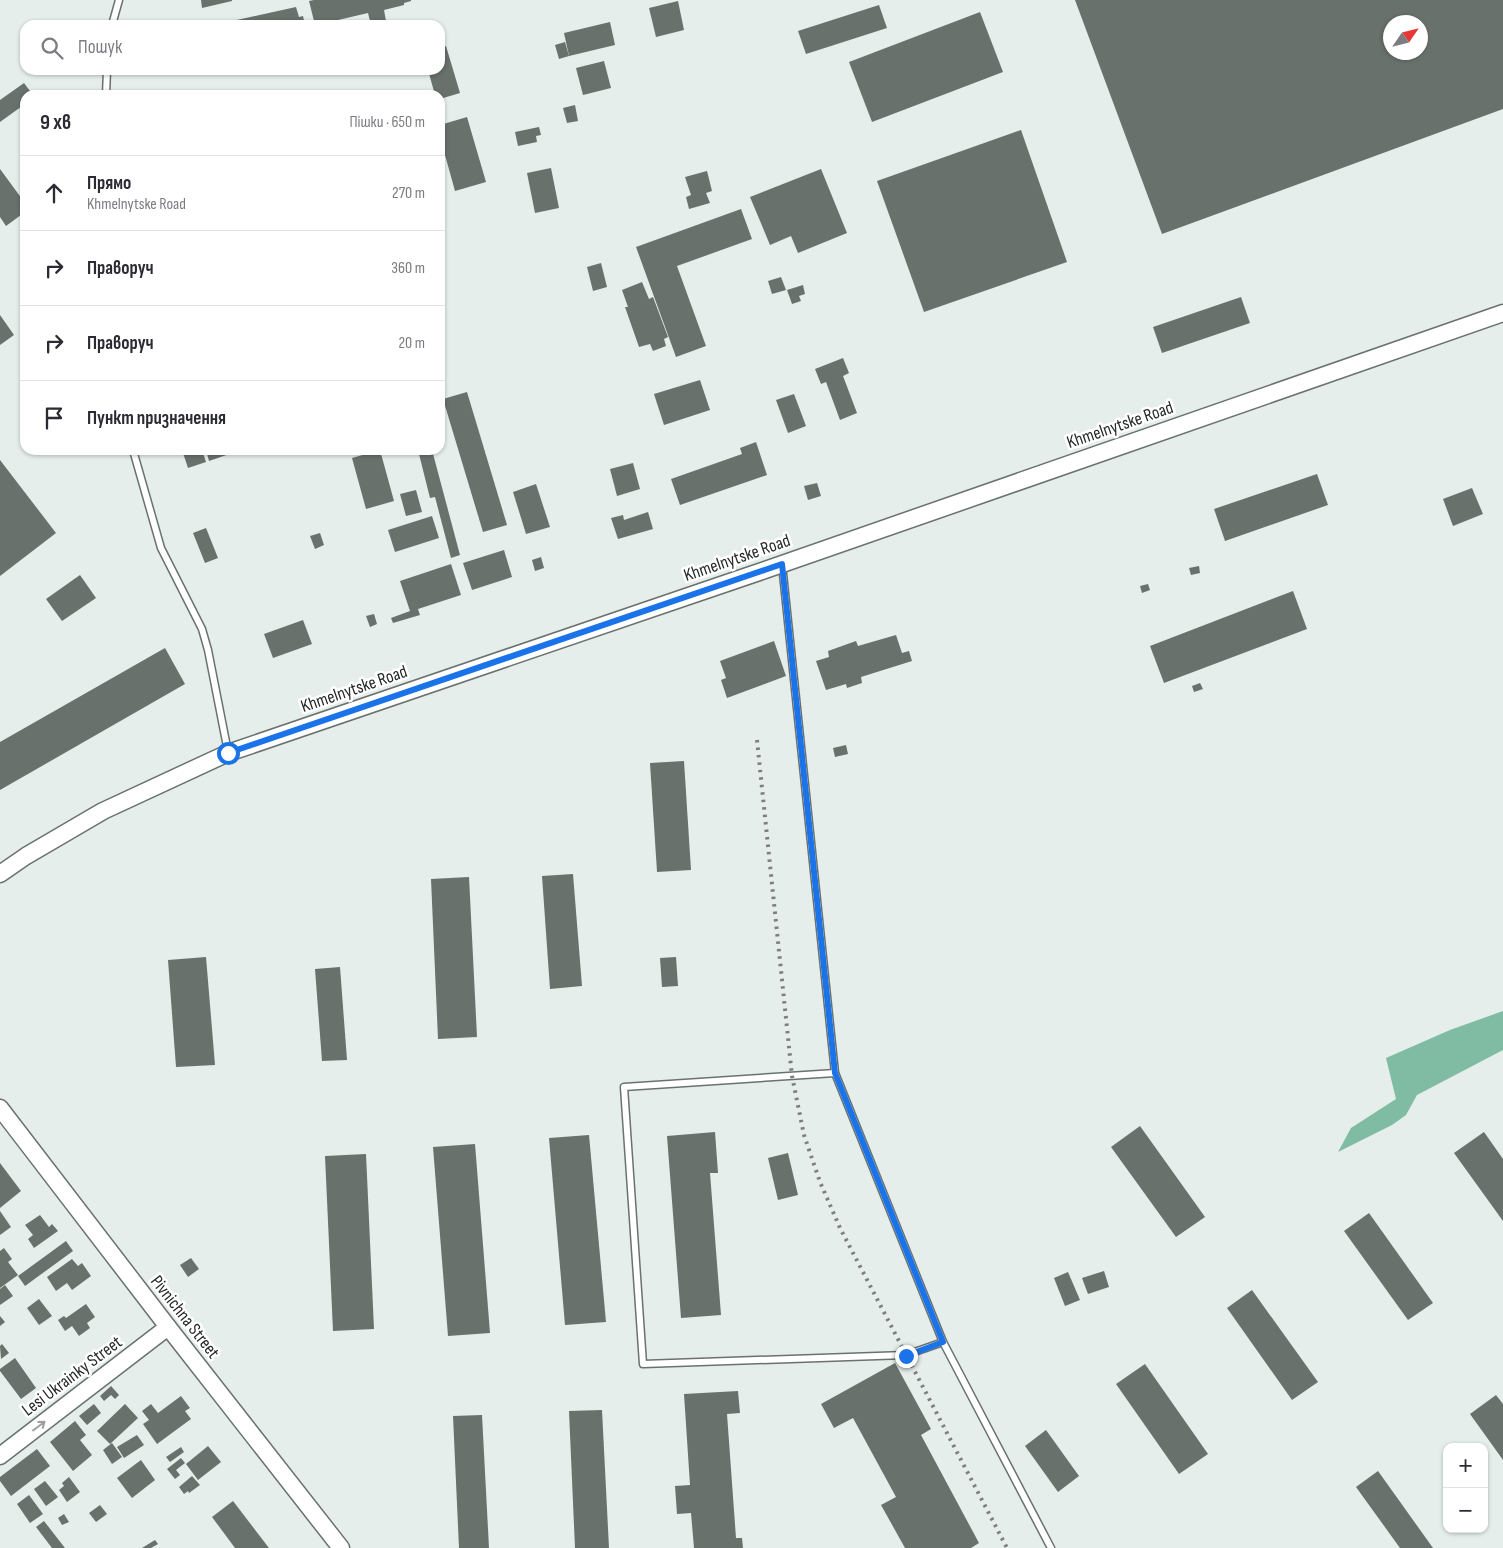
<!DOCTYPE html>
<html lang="uk">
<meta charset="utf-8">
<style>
body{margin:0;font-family:"Sofia Sans Condensed",sans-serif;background:#f7f7f7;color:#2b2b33}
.controls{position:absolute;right:15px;bottom:15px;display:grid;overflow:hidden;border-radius:10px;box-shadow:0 1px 4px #0004}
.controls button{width:45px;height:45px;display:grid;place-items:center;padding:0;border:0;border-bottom:1px solid #e1e1e2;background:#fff;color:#2b2b33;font:25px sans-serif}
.compass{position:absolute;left:1383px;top:15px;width:45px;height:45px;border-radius:50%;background:#fff;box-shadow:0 1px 4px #0004;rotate:55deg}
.stop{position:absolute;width:15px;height:15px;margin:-11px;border:4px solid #1a73e8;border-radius:50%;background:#fff}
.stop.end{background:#1a73e8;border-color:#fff;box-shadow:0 1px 5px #0008}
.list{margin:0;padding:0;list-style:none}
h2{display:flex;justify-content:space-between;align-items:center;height:65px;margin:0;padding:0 20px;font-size:21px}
h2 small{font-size:16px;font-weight:400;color:#7c7c81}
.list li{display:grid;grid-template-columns:32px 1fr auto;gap:15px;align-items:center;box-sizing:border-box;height:75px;padding:0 20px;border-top:1px solid #e1e1e2}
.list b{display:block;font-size:19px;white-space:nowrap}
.list p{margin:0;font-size:16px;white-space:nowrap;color:#7c7c81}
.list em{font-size:16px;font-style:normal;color:#7c7c81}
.icon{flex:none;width:28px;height:28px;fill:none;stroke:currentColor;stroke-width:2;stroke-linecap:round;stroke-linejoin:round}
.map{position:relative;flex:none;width:1503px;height:1548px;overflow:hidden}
.search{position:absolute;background:#fff;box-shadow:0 1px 4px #0004;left:20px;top:20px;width:425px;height:55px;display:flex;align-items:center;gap:12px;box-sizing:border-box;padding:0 18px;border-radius:15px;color:#7c7c81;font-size:19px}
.panel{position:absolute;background:#fff;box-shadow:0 1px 4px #0004;left:20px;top:90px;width:425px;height:365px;border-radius:15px}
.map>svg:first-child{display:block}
</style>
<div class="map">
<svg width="1503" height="1548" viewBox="0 0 1503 1548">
<rect width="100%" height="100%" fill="#e5eeea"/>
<polygon fill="#7fbca3" points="1503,1011 1503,1050 1417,1095 1406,1115 1392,1125 1338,1152 1351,1128 1396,1099 1386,1058 1450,1030"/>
<g fill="#69716d" fill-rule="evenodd">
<polygon points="201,0 232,0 232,1 202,8"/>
<polygon points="314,0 411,0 411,1 404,3 404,5 384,10 386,21 371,25 368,13 338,20 339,25 326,25 325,23 315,25 309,1"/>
<path d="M1075 0H1503V109L1162 234ZM1390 22H1420V52H1390Z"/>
<polygon points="678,1 684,30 656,37 649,8"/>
<polygon points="879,5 887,28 806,54 798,31"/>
<polygon points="296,7 299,17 303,16 305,25 214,25"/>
<polygon points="980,12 1003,72 872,122 849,62"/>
<polygon points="610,22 615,45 569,56 564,33"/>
<polygon points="565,42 569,56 559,59 555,45"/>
<polygon points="446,46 460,93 440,99 440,95 435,95 428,70 440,70 440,48"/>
<polygon points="604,61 611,88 583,95 576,68"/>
<polygon points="24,83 33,95 25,95 25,104 0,122 0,100"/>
<polygon points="297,91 299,95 285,95"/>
<polygon points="575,105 578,121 567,123 563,108"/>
<polygon points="467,117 486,182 455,191 440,137 440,125"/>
<polygon points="539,127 541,135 536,136 537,142 518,146 515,132"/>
<polygon points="1021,130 1067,262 924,312 877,181"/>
<polygon points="551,168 559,208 535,213 527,173"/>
<polygon points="0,169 25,203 25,212 6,226 0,217"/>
<polygon points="821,169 847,233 798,253 791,236 770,245 750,197"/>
<polygon points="707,171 712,191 706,193 710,203 689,209 686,197 691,195 685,177"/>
<polygon points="741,209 752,239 677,266 706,346 676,357 636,247"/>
<polygon points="601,263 607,287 593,291 587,267"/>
<polygon points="781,277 786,290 772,294 768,281"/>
<polygon points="642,282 649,299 653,297 668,337 664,339 666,346 653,351 650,344 639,347 625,307 628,307 622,290"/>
<polygon points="803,285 805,294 799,296 801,301 792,304 787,290"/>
<polygon points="1241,297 1250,323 1162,353 1153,327"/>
<polygon points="0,315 14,335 0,345"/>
<polygon points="843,358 849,373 843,376 857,413 840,420 826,382 821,384 815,369"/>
<polygon points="700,380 710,410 664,425 654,394"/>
<polygon points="467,392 507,525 483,532 443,399"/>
<polygon points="794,394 806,426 788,433 776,400"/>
<polygon points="756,442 767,475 680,505 671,479 742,454 740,448"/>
<polygon points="182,450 202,450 206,462 188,468"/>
<polygon points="206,450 241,450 209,461"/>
<polygon points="380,450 394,501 366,509 352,458"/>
<polygon points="418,450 432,450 460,555 451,558 435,497 430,498"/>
<polygon points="0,460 56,533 0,576"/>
<polygon points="633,463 640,489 617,496 610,469"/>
<polygon points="1317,474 1328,505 1225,541 1214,509"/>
<polygon points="817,483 821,496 808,500 804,486"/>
<polygon points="536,484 550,527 526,534 513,492"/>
<polygon points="1472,488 1483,514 1453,526 1443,499"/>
<polygon points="416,490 422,512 406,516 400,494"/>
<polygon points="648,512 653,529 618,539 611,518 623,515 624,520"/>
<polygon points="432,516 439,538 395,552 388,530"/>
<polygon points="206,528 218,558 205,563 193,533"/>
<polygon points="320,533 324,545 315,549 310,536"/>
<polygon points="504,550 512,577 472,590 463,563"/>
<polygon points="541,557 544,568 535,571 532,560"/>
<polygon points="451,564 461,595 418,609 420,615 393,623 391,618 410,611 400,581"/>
<polygon points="1199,566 1200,573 1191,575 1189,568"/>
<polygon points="80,575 96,598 62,621 46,599"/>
<polygon points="1148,584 1150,590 1142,593 1140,586"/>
<polygon points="1293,591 1307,629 1164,683 1150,646"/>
<polygon points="374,614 377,624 370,627 366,616"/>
<polygon points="303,620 312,644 273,658 264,634"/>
<polygon points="896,635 902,653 909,651 912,661 861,677 862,683 847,688 846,684 826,690 816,661 829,657 828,651 856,641 858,646"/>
<polygon points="774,641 786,676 727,698 721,680 726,678 720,661"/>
<polygon points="165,648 185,684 0,790 0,742"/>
<polygon points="1200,683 1203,689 1194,692 1192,686"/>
<polygon points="846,745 848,754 835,757 833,748"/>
<polygon points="684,761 691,870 657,872 650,763"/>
<polygon points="573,874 582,986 550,989 542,876"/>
<polygon points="469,877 477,1037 438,1039 431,879"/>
<polygon points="206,957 215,1065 176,1067 168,960"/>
<polygon points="676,957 678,986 662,987 660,958"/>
<polygon points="340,967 347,1060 322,1061 315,969"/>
<polygon points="1140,1126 1205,1217 1176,1237 1111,1147"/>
<polygon points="715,1132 718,1173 710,1173 721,1315 681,1318 667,1136"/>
<polygon points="1484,1132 1503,1159 1503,1221 1454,1153"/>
<polygon points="589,1135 606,1322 565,1325 549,1138"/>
<polygon points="475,1144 490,1333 448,1336 433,1147"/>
<polygon points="788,1153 798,1195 778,1200 768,1158"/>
<polygon points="366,1154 374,1329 333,1331 325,1156"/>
<polygon points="0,1163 21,1191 0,1208"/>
<polygon points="0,1211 11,1227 0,1235"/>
<polygon points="1369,1213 1433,1303 1408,1320 1344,1231"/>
<polygon points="40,1215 49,1227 52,1224 58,1231 34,1248 28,1239 33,1235 25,1225"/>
<polygon points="66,1241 73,1251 25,1286 18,1276"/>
<polygon points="4,1248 12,1259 8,1262 18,1275 0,1288 0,1251"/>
<polygon points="191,1258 199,1269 188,1277 180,1265"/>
<polygon points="72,1259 78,1266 82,1263 91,1276 72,1290 67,1283 56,1291 47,1277"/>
<polygon points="1104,1271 1109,1287 1088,1294 1082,1278"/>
<polygon points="1068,1272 1080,1300 1065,1306 1054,1278"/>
<polygon points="5,1285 13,1296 0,1305 0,1289"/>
<polygon points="1252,1290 1318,1382 1292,1400 1227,1308"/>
<polygon points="39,1299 52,1316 39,1325 27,1308"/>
<polygon points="86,1304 95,1317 87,1323 90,1328 79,1336 72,1326 65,1331 58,1320 64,1316 66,1318"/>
<polygon points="0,1316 5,1322 0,1326"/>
<polygon points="2,1344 9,1353 1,1359 0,1346"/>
<polygon points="15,1358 36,1388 21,1399 0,1371 0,1369"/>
<polygon points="895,1363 931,1429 921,1435 979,1543 971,1548 905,1548 881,1505 896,1497 853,1418 834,1428 821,1404"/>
<polygon points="1145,1364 1208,1454 1179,1474 1116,1384"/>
<polygon points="111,1386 119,1395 115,1399 111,1395 104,1401 100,1396"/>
<polygon points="738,1391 740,1413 727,1414 736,1538 742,1538 743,1548 694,1548 691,1513 677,1514 675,1486 690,1485 684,1394"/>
<polygon points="1496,1395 1503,1404 1503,1460 1470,1414"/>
<polygon points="181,1396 190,1408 185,1411 191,1419 157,1444 143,1424 149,1420 142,1411 151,1404 158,1413"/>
<polygon points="94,1404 101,1413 87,1425 79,1416"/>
<polygon points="125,1404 138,1418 110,1444 97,1431"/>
<polygon points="602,1410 609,1548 575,1548 569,1411"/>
<polygon points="482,1415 489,1548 459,1548 453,1416"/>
<polygon points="75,1421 86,1435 80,1440 92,1455 73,1471 50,1442"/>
<polygon points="1046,1430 1079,1476 1058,1492 1025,1446"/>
<polygon points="137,1435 144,1445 124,1458 117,1447"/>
<polygon points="112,1443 122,1457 112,1464 103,1450"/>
<polygon points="208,1446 221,1462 198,1480 186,1464"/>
<polygon points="181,1447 184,1452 170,1462 166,1457"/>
<polygon points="37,1449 50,1466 11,1496 0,1481 0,1477"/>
<polygon points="181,1458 185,1463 176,1470 180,1475 175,1479 167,1469"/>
<polygon points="141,1460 155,1480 132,1498 117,1478"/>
<polygon points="1378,1471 1433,1548 1400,1548 1356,1487"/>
<polygon points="192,1476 200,1485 189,1493 188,1491 184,1494 179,1487"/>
<polygon points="69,1477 80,1492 67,1502 59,1490 64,1486 62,1483"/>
<polygon points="45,1481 58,1497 46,1506 34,1489"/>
<polygon points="29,1495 43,1514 30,1523 17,1504"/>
<polygon points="233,1501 269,1548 235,1548 212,1517"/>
<polygon points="100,1505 107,1514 96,1522 89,1513"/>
<polygon points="64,1514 69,1522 62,1525 58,1518"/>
<polygon points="44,1521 65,1548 52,1548 36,1527"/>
<polygon points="155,1540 158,1544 151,1548 142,1548"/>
</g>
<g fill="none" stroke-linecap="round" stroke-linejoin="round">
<defs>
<g id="lane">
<polyline points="112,25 119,0"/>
<polyline points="106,95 107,70"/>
<polyline points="133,450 161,548 202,629 208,650 228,752"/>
<polyline points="782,564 835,1073 943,1342 1051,1548"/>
<polyline points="835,1073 624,1087 643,1364 906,1355 943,1342"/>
</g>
<g id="secondary">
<polyline points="0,874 26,856 103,811 228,753 765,570 1503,313"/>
<polyline points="0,1108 168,1327 341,1548"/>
<polyline points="0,1456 168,1327"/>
</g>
</defs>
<use href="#lane" stroke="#6a726e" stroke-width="9"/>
<use href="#secondary" stroke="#6a726e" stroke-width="19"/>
<use href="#lane" stroke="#fff" stroke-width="6"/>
<use href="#secondary" stroke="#fff" stroke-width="16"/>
<polyline stroke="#7b807e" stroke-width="4" stroke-dasharray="2.5 5" stroke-linecap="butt" points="757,740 792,1076 804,1135 820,1182 840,1228 1007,1548"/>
</g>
<defs><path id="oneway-shaft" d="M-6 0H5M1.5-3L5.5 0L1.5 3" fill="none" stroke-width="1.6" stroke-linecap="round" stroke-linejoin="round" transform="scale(1.25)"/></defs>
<use stroke="#9d9f9e" href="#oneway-shaft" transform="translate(39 1426) rotate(-37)"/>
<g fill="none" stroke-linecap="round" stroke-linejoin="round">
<polyline stroke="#1a73e8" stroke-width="6" points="228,753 782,564 835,1073 943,1342 906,1356"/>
</g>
<g text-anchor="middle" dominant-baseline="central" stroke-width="5" stroke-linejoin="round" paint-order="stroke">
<g font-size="18" fill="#262928" stroke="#fff">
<text transform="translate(1120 425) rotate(-19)">Khmelnytske Road</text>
<text transform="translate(737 558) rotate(-19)">Khmelnytske Road</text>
<text transform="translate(354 689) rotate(-19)">Khmelnytske Road</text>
<text transform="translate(185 1317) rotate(52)">Pivnichna Street</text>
<text transform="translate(72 1376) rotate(-37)">Lesi Ukrainky Street</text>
</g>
</g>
</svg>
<div class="controls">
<button>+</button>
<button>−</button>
</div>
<svg class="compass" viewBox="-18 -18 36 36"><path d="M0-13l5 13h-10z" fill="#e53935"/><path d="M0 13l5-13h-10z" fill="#7c7c81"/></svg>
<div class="stop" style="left:228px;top:753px"></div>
<div class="stop end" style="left:906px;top:1356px"></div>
<div class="search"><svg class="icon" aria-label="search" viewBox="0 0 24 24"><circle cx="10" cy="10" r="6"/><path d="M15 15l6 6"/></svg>Пошук</div>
<section class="panel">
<h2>9 хв<small>Пішки · 650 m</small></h2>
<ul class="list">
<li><svg class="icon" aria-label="ahead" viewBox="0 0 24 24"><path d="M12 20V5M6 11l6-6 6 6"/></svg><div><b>Прямо</b><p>Khmelnytske Road</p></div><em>270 m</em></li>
<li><svg class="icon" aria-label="right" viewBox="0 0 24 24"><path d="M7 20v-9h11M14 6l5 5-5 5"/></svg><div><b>Праворуч</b></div><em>360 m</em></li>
<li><svg class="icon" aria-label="right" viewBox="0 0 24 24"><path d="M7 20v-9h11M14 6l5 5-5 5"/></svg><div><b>Праворуч</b></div><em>20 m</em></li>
<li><svg class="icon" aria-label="arrive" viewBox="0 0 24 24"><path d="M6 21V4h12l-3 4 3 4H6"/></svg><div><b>Пункт призначення</b></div></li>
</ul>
</section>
</div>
